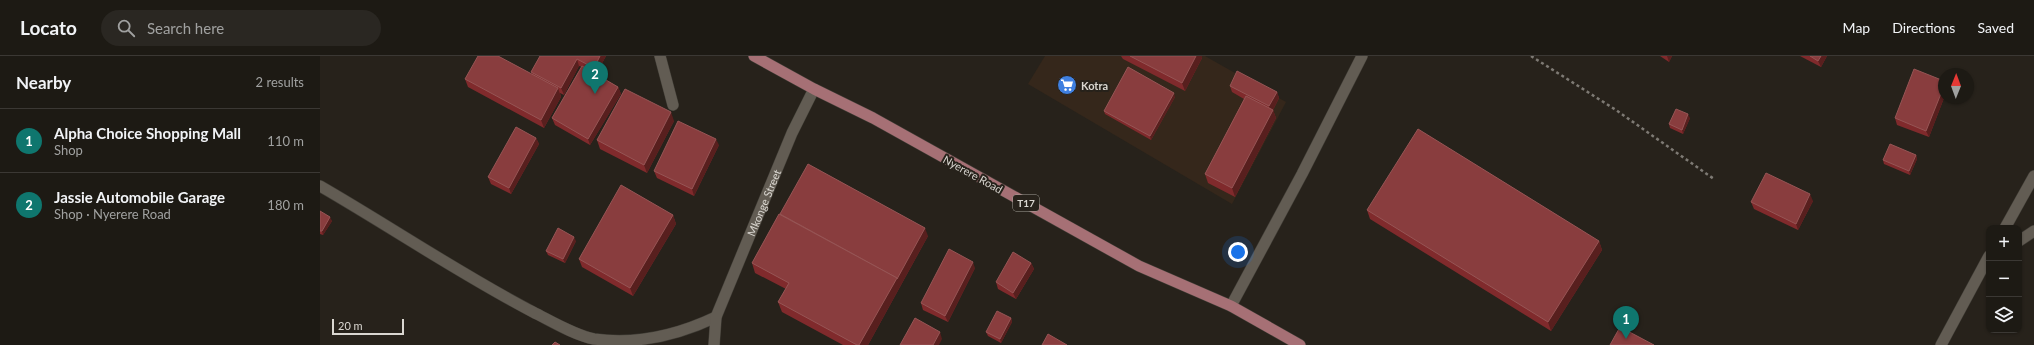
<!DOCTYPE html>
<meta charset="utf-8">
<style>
body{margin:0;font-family:Lato,sans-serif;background:#2a2722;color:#f1f3f6}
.controls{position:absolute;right:12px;bottom:12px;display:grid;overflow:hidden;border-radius:8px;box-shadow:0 1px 3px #0004}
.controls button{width:36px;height:36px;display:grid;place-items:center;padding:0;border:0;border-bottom:1px solid #3b3834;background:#1d1a14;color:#f1f3f6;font:20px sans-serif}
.compass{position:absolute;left:1618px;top:12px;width:36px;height:36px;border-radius:50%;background:#1d1a14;box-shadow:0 1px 3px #0004;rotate:1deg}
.scale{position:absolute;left:12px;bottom:10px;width:72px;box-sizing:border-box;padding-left:4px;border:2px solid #dad7d1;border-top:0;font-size:11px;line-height:14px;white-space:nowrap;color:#dad7d1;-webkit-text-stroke:3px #27221b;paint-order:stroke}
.you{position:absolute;left:918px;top:196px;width:14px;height:14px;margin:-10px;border:3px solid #fff;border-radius:50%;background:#1a73e8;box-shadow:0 0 0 6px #1a73e833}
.badge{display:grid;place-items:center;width:26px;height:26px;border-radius:50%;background:#0f766e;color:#fff;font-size:13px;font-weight:700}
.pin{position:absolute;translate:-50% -33px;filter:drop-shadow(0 1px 2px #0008)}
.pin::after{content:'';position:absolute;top:21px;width:14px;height:12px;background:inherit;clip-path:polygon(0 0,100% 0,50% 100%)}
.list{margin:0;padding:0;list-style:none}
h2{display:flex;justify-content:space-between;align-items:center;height:52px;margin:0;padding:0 16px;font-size:17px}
h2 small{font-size:13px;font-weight:400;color:#a0a1a0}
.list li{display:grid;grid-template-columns:26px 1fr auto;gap:12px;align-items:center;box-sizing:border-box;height:64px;padding:0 16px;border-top:1px solid #3b3834}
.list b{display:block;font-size:15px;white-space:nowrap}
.list p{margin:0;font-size:13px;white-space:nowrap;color:#a0a1a0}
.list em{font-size:13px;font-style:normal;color:#a0a1a0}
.icon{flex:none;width:22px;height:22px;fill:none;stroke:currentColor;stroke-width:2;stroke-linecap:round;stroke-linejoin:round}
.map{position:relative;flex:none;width:1714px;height:289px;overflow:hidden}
header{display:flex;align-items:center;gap:24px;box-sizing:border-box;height:56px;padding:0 20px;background:#1d1a14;border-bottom:1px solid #3b3834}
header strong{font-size:19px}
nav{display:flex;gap:22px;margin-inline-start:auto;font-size:14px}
.search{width:280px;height:36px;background:#2a2722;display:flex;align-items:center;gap:10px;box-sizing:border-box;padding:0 14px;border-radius:22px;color:#a0a1a0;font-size:15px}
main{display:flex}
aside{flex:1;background:#1d1a14}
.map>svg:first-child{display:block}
</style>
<header>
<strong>Locato</strong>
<div class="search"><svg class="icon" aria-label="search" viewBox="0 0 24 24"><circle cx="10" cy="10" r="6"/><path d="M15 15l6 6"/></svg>Search here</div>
<nav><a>Map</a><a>Directions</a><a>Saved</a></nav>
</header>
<main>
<aside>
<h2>Nearby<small>2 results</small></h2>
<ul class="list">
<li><span class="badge">1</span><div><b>Alpha Choice Shopping Mall</b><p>Shop</p></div><em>110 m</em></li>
<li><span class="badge">2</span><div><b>Jassie Automobile Garage</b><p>Shop · Nyerere Road</p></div><em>180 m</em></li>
</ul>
</aside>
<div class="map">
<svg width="1714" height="289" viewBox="0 0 1714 289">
<rect width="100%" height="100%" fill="#27221b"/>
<polygon fill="#35271b" points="725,0 885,0 966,46 912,148 708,28"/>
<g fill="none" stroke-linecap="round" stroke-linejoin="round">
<defs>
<g id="minor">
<polyline points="340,0 353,49"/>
<path d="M0 130C71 171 140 218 213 256 231 265 254 279 274 283 316 289 358 279 396 261"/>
<polyline points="1685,172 1714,120"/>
<polyline points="1699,185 1714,175"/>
<polyline points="911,250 982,118 1042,0"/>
<path id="s1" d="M394 289 396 261 472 77 494 33"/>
<polyline points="1621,289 1669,200"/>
</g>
<polyline id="primary" points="434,0 494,33 553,62 819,210 911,250 980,289"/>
</defs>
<use href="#minor" stroke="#403d36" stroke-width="12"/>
<use href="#primary" stroke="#403d36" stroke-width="12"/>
<polyline stroke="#7e7a74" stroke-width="2.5" stroke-dasharray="3 3" stroke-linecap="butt" points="1211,0 1296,54 1394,123"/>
<use href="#minor" stroke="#625c53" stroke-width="11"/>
<use href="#primary" stroke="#a67075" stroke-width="11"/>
</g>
<g fill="#802a2c">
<polygon points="220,0 286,0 276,18 298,31 301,38 270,89 235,69 232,62 262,11 259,10 244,39 240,37 241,41 224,72 148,31 145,23 212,18 211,16"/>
<polygon points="801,0 882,0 882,2 865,35 803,3"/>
<polygon points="1340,0 1352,0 1349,6"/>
<polygon points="1480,0 1507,0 1501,11"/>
<polygon points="910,30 957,36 959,42 953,54 956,62 915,141 888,127 885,118 924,43 912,36"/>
<polygon points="855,41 831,84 785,58 784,55"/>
<polygon points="1624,42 1609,81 1577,69 1575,62"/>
<polygon points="1370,62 1363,78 1350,72 1349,68"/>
<polygon points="354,65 327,117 280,93 277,84"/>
<polygon points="216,82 219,88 191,138 171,128 168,121"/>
<polygon points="399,89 374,140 337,122 334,115"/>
<polygon points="1596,99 1597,103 1590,119 1564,108 1563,104"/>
<polygon points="1493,145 1478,174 1434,153 1431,146"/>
<polygon points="1047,154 1279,185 1282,194 1231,275 1050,163"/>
<polygon points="0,155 12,165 3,179 0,178"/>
<polygon points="460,158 608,180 548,289 523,289 462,256 458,246 466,233 435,217 432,207"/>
<polygon points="353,159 356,168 313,240 262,211 259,203"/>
<polygon points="256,185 245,207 228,199 226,195"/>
<polygon points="711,207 714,213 696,243 678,233 676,226"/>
<polygon points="655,212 628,266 603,254 601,247"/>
<polygon points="691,262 692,266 681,287 668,280 666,276"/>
</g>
<g fill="#581f1e">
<polygon points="280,0 286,0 276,19 274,12"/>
<polygon points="876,0 882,0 882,2 865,35 862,27"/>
<polygon points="1347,0 1352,0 1349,6"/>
<polygon points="1501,0 1507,0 1501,11 1498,5"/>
<polygon points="257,3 259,10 244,39 241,32"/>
<polygon points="1624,30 1624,42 1609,81 1606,75"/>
<polygon points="298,31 301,38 270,89 268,83"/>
<polygon points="238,32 241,41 224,72 221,64"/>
<polygon points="957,36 959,42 953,54 956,62 915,141 912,132 951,57 949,50"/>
<polygon points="854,37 855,41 831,84 830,80"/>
<polygon points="351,56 354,65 327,117 324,109"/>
<polygon points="1368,58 1370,62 1363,78 1362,74"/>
<polygon points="216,82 219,88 191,138 189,132"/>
<polygon points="396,83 399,89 374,140 372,133"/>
<polygon points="1596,99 1597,103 1590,119 1589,115"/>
<polygon points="1490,138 1493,145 1478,174 1476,168"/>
<polygon points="353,159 356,168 313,240 310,232"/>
<polygon points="10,161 12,165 3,179 2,175"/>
<polygon points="605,172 608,180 548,289 539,289"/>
<polygon points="254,181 256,185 245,207 243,203"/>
<polygon points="1279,185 1282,194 1231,275 1228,266"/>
<polygon points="653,206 655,212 628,266 625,260"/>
<polygon points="711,207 714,213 696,243 693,237"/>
<polygon points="691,262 692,266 681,287 680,283"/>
<polygon points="620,276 622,283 619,289 613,289"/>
</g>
<g fill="#893d3e" stroke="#965555">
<polygon points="158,0 178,0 238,32 221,64 145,23"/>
<polygon points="220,0 280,0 274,12 257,3 241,32 211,16"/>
<polygon points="810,0 876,0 862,27"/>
<polygon points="1490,0 1501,0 1498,5"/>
<polygon points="262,10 298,31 268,83 232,62"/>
<polygon points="808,11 854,37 830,80 784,55"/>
<polygon points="1594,13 1624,25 1624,30 1606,75 1575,62"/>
<polygon points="917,15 957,36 949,50 910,30"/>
<polygon points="305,33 351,56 324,109 277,84"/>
<polygon points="926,40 953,54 912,132 885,118"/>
<polygon points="1356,53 1368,58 1362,74 1349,68"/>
<polygon points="358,65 396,83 372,133 334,115"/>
<polygon points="196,71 216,82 189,132 168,121"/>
<polygon points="1098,73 1279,185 1228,266 1047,154"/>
<polygon points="1570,88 1596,99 1589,115 1563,104"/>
<polygon points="488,108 605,172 577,223 577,222 460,158"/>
<polygon points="1446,117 1490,138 1476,168 1431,146"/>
<polygon points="301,129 353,159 310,232 259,203"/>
<polygon points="0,155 10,161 2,175 0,175"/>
<polygon points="459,158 577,222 539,289 537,289 458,246 469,227 432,207"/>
<polygon points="238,172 254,181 243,203 226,195"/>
<polygon points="629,193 653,206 625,260 601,247"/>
<polygon points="693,196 711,207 693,237 676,226"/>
<polygon points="677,255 691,262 680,283 666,276"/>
<polygon points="595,262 620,276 613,289 580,289"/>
<polygon points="1300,271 1334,289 1290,289"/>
<polygon points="728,278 747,289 722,289"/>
<polygon points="235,286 240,289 232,289"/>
</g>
<defs>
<symbol id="supermarket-disc" viewBox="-11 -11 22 22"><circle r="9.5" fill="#3f7fe0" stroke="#27221b"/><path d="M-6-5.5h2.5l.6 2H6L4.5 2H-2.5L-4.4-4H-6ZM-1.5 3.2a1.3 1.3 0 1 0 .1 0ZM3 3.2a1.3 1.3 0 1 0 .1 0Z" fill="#fff"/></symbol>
</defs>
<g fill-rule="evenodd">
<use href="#supermarket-disc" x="736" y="18" width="22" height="22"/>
</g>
<g text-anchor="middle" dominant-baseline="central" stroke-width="4" stroke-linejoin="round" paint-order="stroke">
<rect fill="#27221b" stroke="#a4a19a" stroke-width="1" x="693" y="139" width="26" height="16" rx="3"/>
<g font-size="10" font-weight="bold" fill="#dad7d1">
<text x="706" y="147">T17</text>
</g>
<g font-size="11" font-weight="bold" fill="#dad7d1" stroke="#27221b" text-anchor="start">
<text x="761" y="29">Kotra</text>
</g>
<g font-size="11" fill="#dad7d1" stroke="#27221b">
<text transform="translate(653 118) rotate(29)">Nyerere Road</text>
<text stroke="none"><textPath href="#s1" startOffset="152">Mkonge Street</textPath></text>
</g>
</g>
</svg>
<div class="controls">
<button>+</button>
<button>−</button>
<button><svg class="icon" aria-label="layers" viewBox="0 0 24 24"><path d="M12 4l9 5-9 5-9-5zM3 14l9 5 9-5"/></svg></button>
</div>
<svg class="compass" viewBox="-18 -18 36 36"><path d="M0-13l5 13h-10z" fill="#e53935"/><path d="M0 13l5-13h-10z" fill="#a0a1a0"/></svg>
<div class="scale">20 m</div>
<div class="you"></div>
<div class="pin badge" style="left:1306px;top:283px">1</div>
<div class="pin badge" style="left:275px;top:38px">2</div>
</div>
</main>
